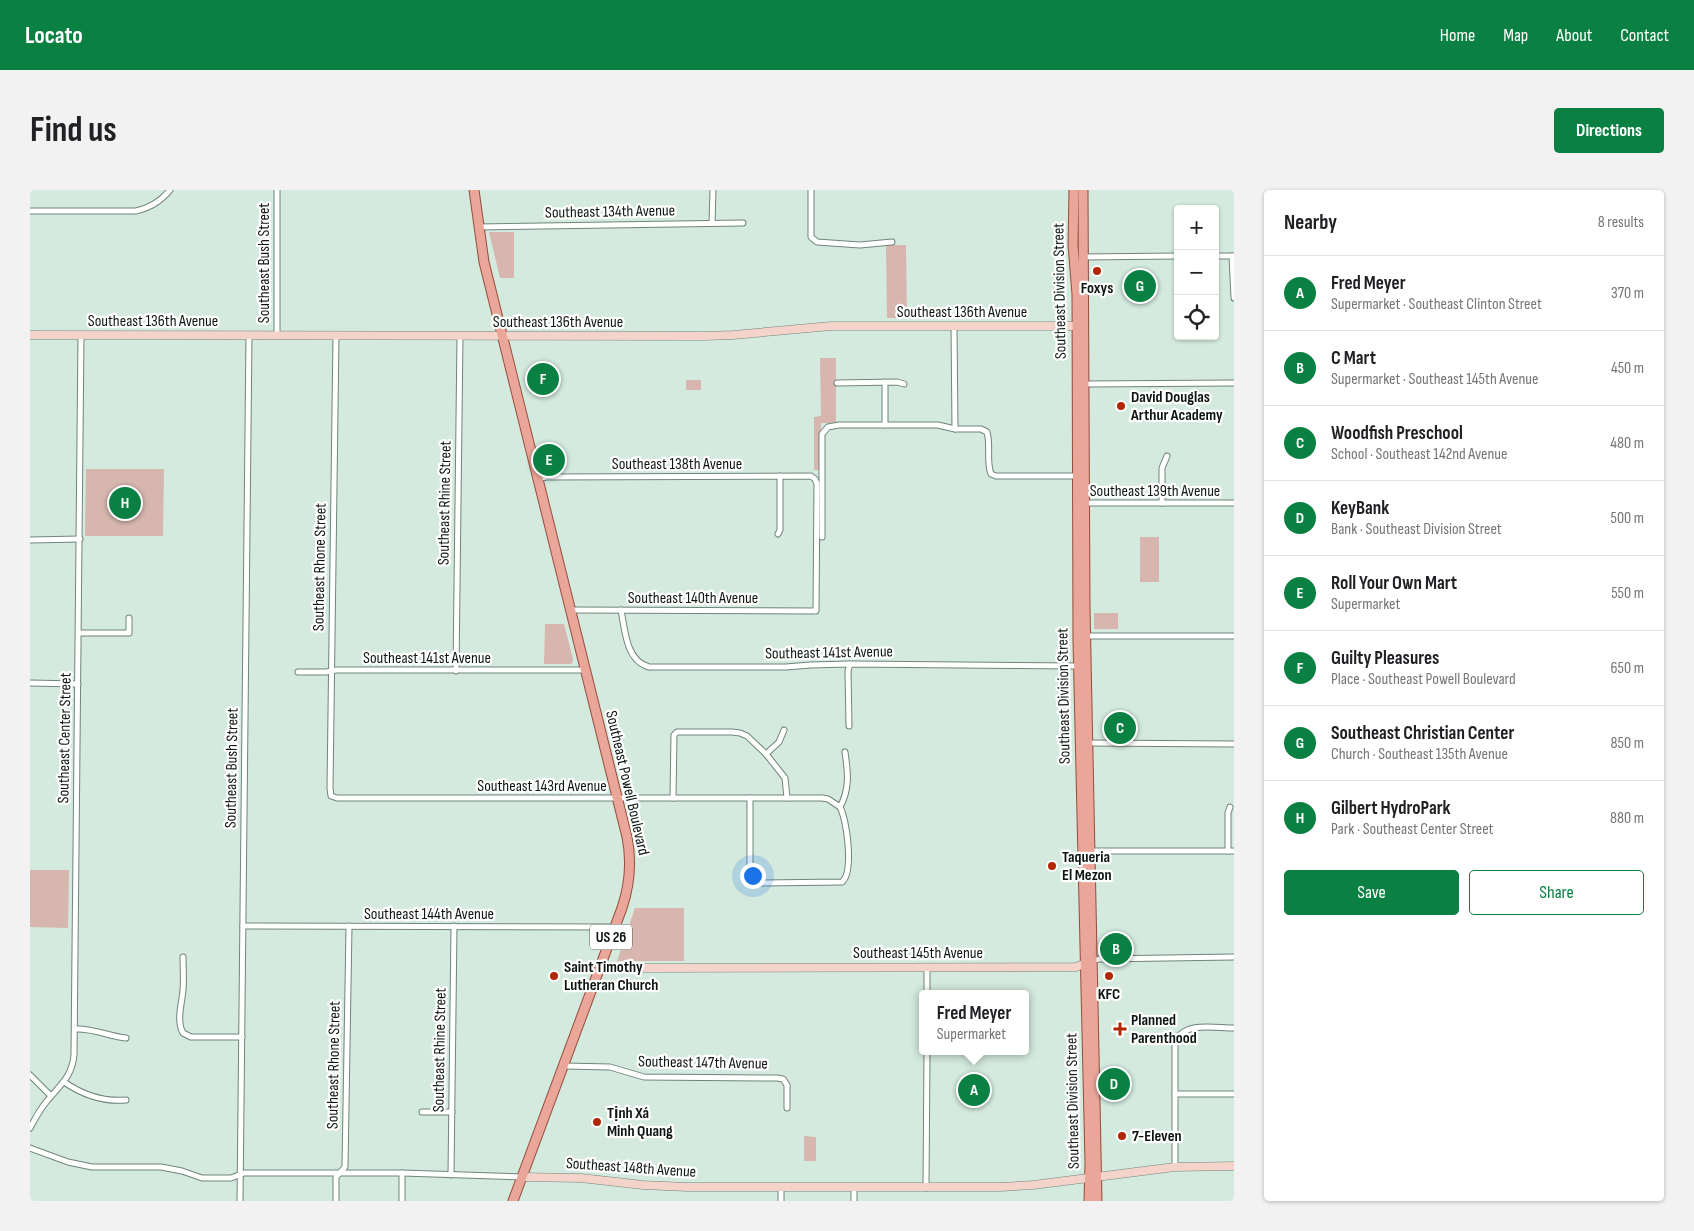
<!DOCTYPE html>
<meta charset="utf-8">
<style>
body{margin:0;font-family:"Sofia Sans Condensed",sans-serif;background:#f2f2f2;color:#202124}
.controls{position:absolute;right:15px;top:15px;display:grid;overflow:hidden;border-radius:5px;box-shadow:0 1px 4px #0004}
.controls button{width:45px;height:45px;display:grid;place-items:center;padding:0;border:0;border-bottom:1px solid #e0e0e0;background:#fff;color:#202124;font:25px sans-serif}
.you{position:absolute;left:722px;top:685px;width:18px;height:18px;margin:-12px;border:4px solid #fff;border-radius:50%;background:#1a73e8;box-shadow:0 0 0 8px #1a73e833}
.badge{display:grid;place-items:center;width:32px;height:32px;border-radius:50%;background:#0b8043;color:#fff;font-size:16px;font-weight:700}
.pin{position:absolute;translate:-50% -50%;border:2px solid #fff;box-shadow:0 1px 5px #0006}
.popup{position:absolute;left:889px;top:800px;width:110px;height:65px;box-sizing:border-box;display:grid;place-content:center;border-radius:5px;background:#fff;filter:drop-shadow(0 1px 4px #0005);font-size:16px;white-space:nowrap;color:#757577}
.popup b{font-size:19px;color:#202124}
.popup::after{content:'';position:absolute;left:50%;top:100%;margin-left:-10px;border:10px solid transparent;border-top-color:#fff}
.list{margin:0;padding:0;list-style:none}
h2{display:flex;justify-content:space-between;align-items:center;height:65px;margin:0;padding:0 20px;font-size:21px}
h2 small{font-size:16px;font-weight:400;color:#757577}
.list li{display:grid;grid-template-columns:32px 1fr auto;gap:15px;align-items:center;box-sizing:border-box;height:75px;padding:0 20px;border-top:1px solid #e0e0e0}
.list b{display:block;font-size:19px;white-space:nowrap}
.list p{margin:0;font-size:16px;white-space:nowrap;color:#757577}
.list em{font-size:16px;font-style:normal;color:#757577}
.actions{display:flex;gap:10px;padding:15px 20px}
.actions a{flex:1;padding:11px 0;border:1px solid #0b8043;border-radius:5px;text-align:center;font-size:18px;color:#0b8043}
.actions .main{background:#0b8043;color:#fff}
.icon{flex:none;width:28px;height:28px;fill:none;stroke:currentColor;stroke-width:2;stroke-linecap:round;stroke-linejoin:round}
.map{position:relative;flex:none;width:1204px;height:1011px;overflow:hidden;border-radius:5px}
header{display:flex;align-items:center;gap:30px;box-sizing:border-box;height:70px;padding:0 25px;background:#0b8043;color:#fff}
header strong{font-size:24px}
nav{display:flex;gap:28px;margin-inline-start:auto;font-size:18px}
.intro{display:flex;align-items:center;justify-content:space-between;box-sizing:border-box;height:120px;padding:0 30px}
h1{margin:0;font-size:35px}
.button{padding:12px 22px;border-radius:5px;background:#0b8043;color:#fff;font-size:18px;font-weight:700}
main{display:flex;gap:30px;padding:0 30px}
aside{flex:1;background:#fff;border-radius:5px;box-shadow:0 1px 4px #0004}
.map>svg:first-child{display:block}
</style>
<header>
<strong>Locato</strong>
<nav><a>Home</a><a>Map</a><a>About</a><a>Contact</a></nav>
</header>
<div class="intro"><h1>Find us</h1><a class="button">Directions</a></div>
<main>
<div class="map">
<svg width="1204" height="1011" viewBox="0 0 1204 1011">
<rect width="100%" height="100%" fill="#d4eade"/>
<g fill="#d6b6af">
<polygon points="459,42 484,42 484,88 470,88"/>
<polygon points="856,55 876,55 877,128 857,128"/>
<polygon points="790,168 806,168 806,233 791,233 791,280 784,280 784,227 791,226"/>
<rect x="656" y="190" width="15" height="10"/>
<polygon points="56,279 134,279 133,346 55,346"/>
<rect x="1110" y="347" width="19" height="45"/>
<rect x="1064" y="423" width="24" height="16"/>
<polygon points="515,434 534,434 543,469 542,474 514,474"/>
<rect x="1081" y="523" width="21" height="7"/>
<polygon points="0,680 39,680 38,738 0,737"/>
<polygon points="605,718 654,718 654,771 587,771"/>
<polygon points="774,946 786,947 786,971 774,971"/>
</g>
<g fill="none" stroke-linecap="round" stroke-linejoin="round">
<defs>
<g id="street">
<polyline points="247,0 247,145"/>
<polyline points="781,0 781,47 787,52 830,55 862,52"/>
<path d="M0 21H106C120 18 131 11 140 0"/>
<polyline points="682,33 683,0"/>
<polyline points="448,37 713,33"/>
<polyline points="1185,66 1204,66"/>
<polyline points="1202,66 1204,108"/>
<polyline points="1052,67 1148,66"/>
<polyline points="924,136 925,239"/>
<polyline points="306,145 300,598 301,606 307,608 792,608 798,609 810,617"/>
<polyline points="855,192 855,235"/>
<polyline points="807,193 867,192 874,194"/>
<polyline points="1055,194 1204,193"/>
<polyline points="508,289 516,287 781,286 785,289 787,294 786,421 541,420"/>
<polyline points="1052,313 1204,313"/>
<polyline points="1132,313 1132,278 1137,266"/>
<polyline points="748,344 750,340 750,286"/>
<path d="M792 347V244L798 237 809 235H908L925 239H951L957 242C961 256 956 271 961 284L966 286H1047"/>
<polyline points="0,350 50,349"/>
<path d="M591 420C595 440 596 471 619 477H756L780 475 820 474 1048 476"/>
<polyline points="49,443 99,443 99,428"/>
<polyline points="1056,446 1204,446"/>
<polyline points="426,481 430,146"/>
<polyline points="268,482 296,482 306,480 555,480"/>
<polyline points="0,493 48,494"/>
<polyline points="819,536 818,481 820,474"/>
<polyline points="1059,553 1204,554"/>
<polyline points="736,564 749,552 754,540"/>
<polyline points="643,608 644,545 647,542 702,542 710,543 717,546 736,564 755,588 757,608"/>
<path d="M720 608V686L724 691 729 693 812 692C824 682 817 630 810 617 820 599 818 582 815 562"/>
<polyline points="1061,661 1204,661"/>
<polyline points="1198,661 1198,623 1200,617"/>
<polyline points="213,736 585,737"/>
<path d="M153 767C153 778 154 789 153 800 152 813 146 831 153 843L161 847H212"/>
<polyline points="1063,771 1069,769 1204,767"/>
<polyline points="897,777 897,804"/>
<path d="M45 839C63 838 78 846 96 848"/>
<polyline points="534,876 580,877 614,887 747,888 753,889 757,895 757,918"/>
<polyline points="0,885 21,906"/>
<path d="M34 892C53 905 74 912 96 910"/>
<polyline points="1145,904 1204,904"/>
<polyline points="392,922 422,922"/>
<path d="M0 938C5 929 10 919 17 911 30 895 42 887 44 865L51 145"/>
<polyline points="0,958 38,972 62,977 131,977 152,981 172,988 201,988 214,983 372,983 492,987"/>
<path d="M1145 977V851C1156 831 1184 838 1204 838"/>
<polyline points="421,985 424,736"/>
<polyline points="751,997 751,1011"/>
<polyline points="824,997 824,1011"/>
<polyline points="896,998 897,861"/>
<polyline points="210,1011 219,145"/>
<polyline points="306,1011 306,987 315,977 319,736"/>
<polyline points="372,1011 372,983"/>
</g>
<g id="secondary">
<polyline points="0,145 674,146 703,145 801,136 1053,136"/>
<polyline points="571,776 579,777 618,778 1046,777 1059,772"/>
<polyline points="492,987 551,988 613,995 657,997 970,997 1003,995 1145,977 1204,976"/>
</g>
<g id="primary">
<path d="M444 0 454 72 597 647C602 672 600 694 592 718L483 1011"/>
<polyline points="1044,0 1043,55 1047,104 1048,451 1060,973 1059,1011"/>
<polyline points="1053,0 1055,417 1067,1011"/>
</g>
</defs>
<use href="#street" stroke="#71857a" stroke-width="7"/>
<use href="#secondary" stroke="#71857a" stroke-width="9"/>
<use href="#primary" stroke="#944d3c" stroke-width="11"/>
<use href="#street" stroke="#fff" stroke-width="5"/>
<use href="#secondary" stroke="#f4d3cb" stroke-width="8"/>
<use href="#primary" stroke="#eaa698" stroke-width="9"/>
</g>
<g fill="#b22701" stroke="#fff" stroke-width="2">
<circle cx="1067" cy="81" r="5"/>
<circle cx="1091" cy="216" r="5"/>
<circle cx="1022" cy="676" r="5"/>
<circle cx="524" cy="786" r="5"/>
<circle cx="1079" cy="786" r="5"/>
<path d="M1087.5 831.5h5v5h5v5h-5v5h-5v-5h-5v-5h5z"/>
<circle cx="567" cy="932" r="5"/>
<circle cx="1092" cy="946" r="5"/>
</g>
<g text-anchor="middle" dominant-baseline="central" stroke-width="4.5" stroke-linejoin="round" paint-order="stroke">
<rect fill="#fff" stroke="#575c59" stroke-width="1" x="560" y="734.5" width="42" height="25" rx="4"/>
<g font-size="15" font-weight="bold" fill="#0f1612">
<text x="581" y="747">US 26</text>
</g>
<g font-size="16" fill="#0f1612" stroke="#fff">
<text transform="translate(580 22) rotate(-1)">Southeast 134th Avenue</text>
<text transform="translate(234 73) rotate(-90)">Southeast Bush Street</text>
<text transform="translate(1030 101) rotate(-91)">Southeast Division Street</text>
<text x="932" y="122">Southeast 136th Avenue</text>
<text x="123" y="131">Southeast 136th Avenue</text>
<text x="528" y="132">Southeast 136th Avenue</text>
<text x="647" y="274">Southeast 138th Avenue</text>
<text x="1125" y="301">Southeast 139th Avenue</text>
<text transform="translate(415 313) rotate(-89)">Southeast Rhine Street</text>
<text transform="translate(290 377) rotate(-89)">Southeast Rhone Street</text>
<text x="663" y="408">Southeast 140th Avenue</text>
<text transform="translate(799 463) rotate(-1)">Southeast 141st Avenue</text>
<text x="397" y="468">Southeast 141st Avenue</text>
<text transform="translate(1034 506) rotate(-91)">Southeast Division Street</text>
<text transform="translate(35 548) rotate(-89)">Southeast Center Street</text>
<text transform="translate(202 578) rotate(-89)">Southeast Bush Street</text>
<text transform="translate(597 593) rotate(77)">Southeast Powell Boulevard</text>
<text x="512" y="596">Southeast 143rd Avenue</text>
<text x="399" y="724">Southeast 144th Avenue</text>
<text x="888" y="763">Southeast 145th Avenue</text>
<text transform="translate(410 860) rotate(-89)">Southeast Rhine Street</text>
<text transform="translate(673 873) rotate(1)">Southeast 147th Avenue</text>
<text transform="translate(304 875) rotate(-89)">Southeast Rhone Street</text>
<text transform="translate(1043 911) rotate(-91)">Southeast Division Street</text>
<text transform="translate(601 978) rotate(4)">Southeast 148th Avenue</text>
</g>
<g font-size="16" font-weight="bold" fill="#0f1612" stroke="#fff" text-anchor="start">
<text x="1067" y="98" text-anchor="middle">Foxys</text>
<text x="1101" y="207">David Douglas<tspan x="1101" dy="18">Arthur Academy</tspan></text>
<text x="1032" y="667">Taqueria<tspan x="1032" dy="18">El Mezon</tspan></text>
<text x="534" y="777">Saint Timothy<tspan x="534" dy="18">Lutheran Church</tspan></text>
<text x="1079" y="804" text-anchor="middle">KFC</text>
<text x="1101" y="830">Planned<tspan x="1101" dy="18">Parenthood</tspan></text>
<text x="577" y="923">Tịnh Xá<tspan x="577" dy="18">Minh Quang</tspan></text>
<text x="1102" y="946">7-Eleven</text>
</g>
</g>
</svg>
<div class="controls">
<button>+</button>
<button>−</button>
<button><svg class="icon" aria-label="locate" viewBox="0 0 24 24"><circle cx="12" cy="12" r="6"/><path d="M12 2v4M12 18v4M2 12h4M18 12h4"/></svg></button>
</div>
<div class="you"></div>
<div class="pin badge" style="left:944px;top:900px">A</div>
<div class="popup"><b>Fred Meyer</b>Supermarket</div>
<div class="pin badge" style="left:1086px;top:759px">B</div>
<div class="pin badge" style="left:1090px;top:538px">C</div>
<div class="pin badge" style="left:1084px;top:894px">D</div>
<div class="pin badge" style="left:519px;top:270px">E</div>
<div class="pin badge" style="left:513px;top:189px">F</div>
<div class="pin badge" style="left:1110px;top:96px">G</div>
<div class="pin badge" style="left:95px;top:313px">H</div>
</div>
<aside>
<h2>Nearby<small>8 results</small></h2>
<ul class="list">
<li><span class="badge">A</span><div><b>Fred Meyer</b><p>Supermarket · Southeast Clinton Street</p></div><em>370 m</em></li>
<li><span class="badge">B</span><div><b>C Mart</b><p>Supermarket · Southeast 145th Avenue</p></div><em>450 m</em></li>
<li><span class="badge">C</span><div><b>Woodfish Preschool</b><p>School · Southeast 142nd Avenue</p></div><em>480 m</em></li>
<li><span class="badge">D</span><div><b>KeyBank</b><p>Bank · Southeast Division Street</p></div><em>500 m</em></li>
<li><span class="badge">E</span><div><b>Roll Your Own Mart</b><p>Supermarket</p></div><em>550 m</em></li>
<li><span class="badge">F</span><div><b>Guilty Pleasures</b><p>Place · Southeast Powell Boulevard</p></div><em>650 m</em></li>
<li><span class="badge">G</span><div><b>Southeast Christian Center</b><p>Church · Southeast 135th Avenue</p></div><em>850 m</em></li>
<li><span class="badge">H</span><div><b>Gilbert HydroPark</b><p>Park · Southeast Center Street</p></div><em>880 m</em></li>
</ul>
<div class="actions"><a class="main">Save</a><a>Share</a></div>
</aside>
</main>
